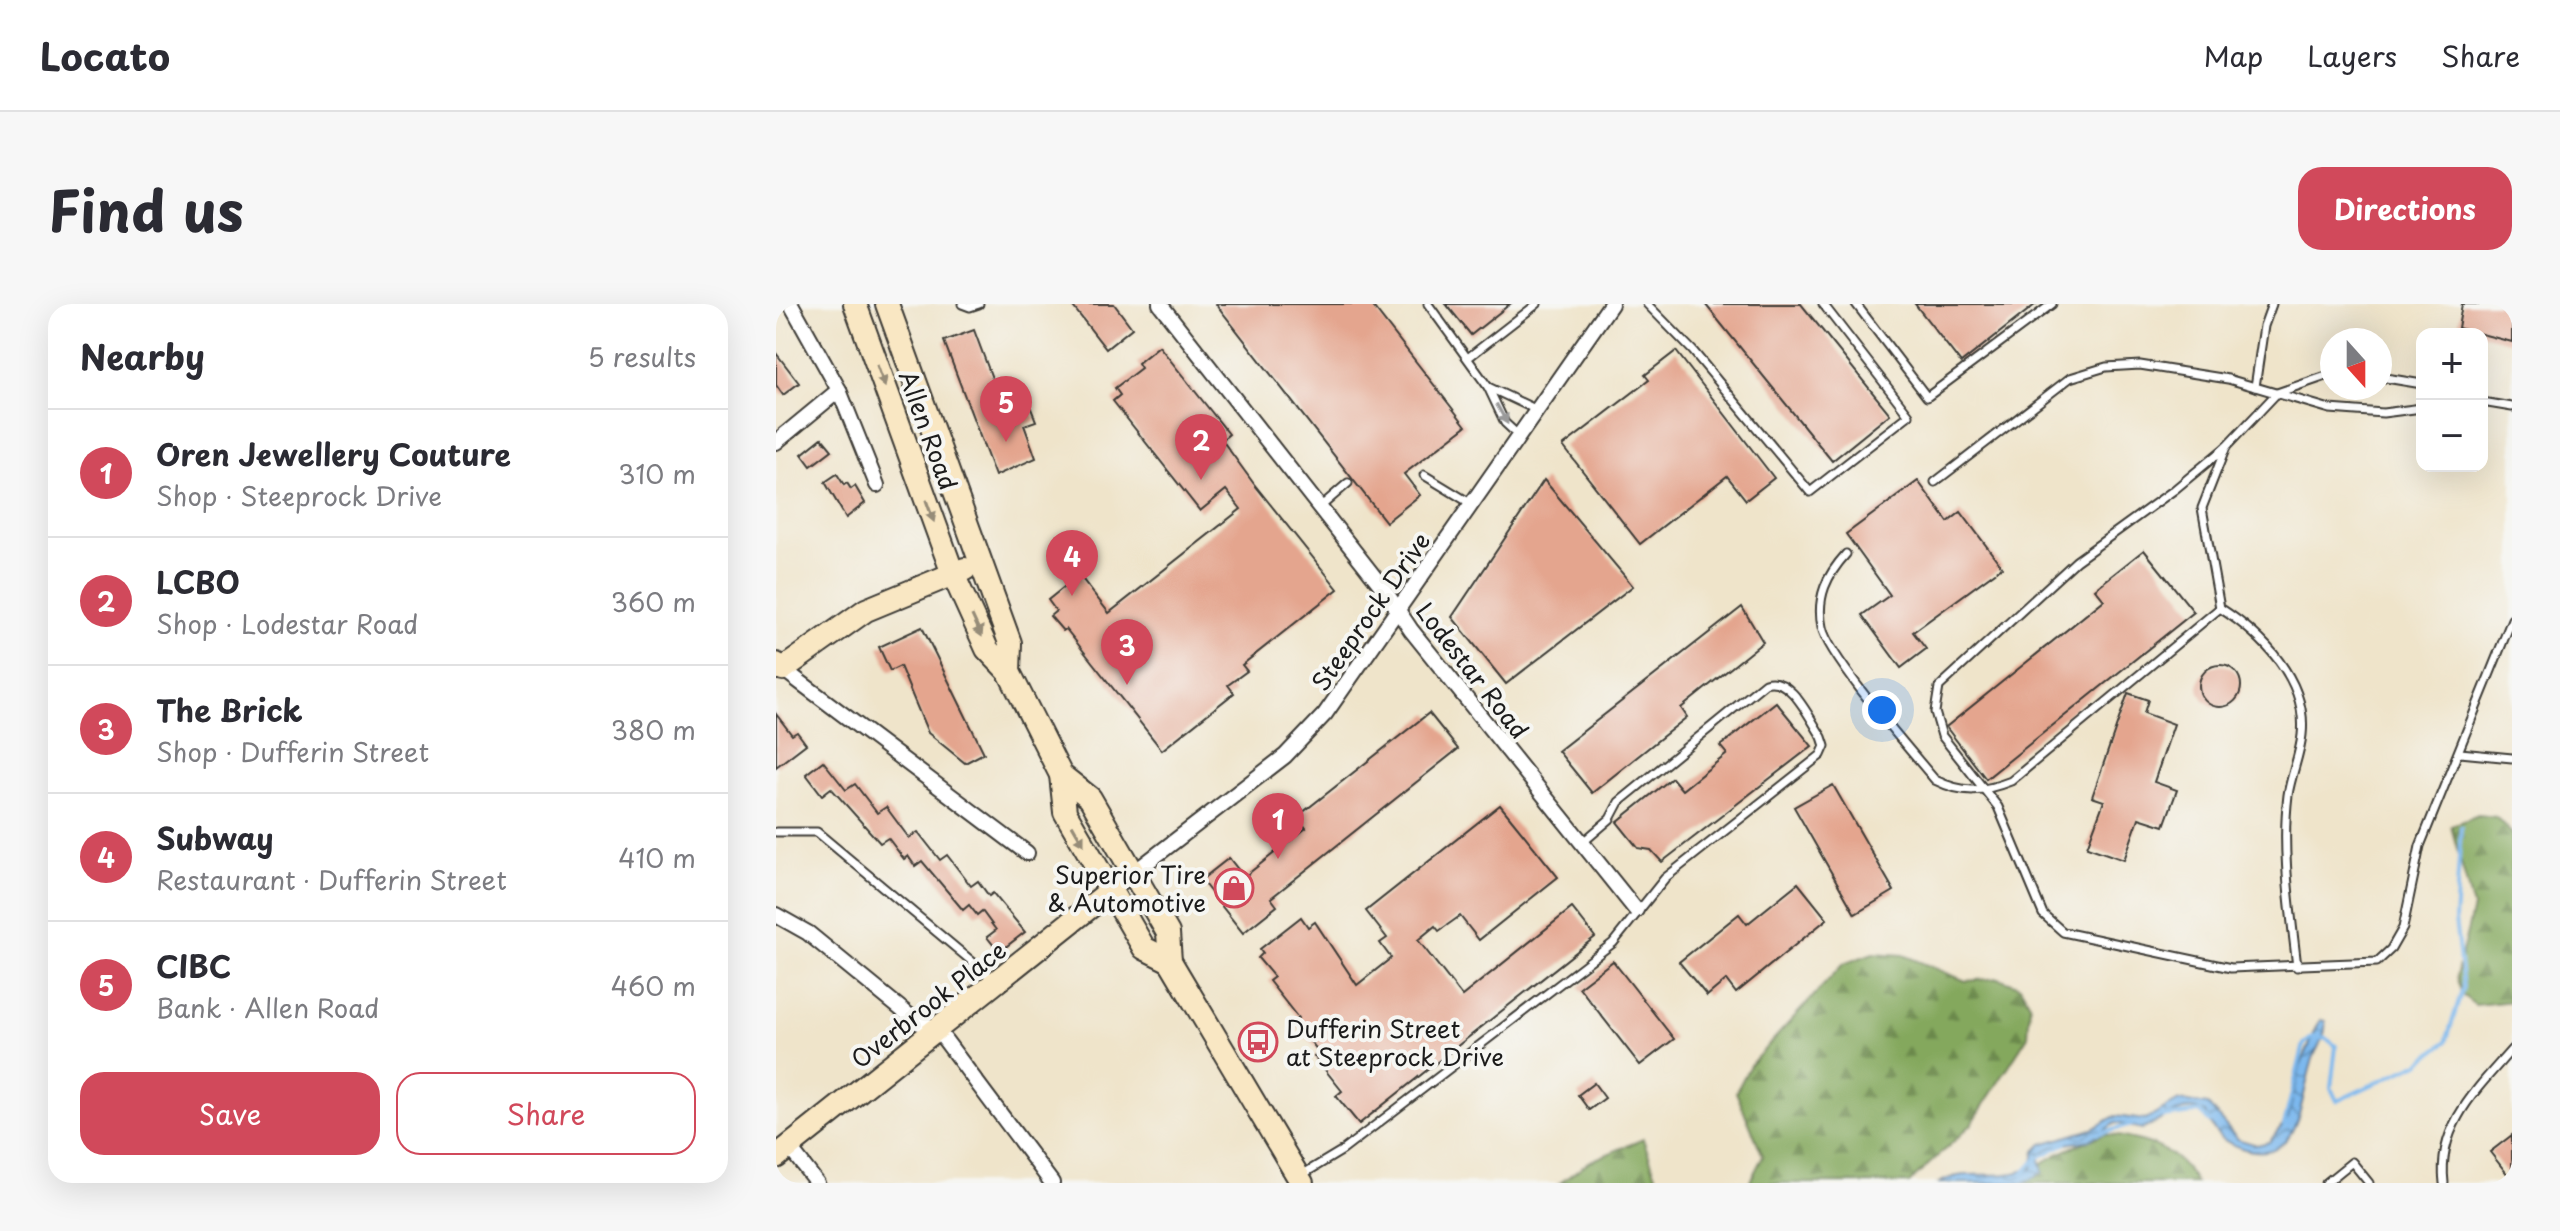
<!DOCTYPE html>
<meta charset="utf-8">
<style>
body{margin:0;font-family:"Playpen Sans",sans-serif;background:#f7f7f7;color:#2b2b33}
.controls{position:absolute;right:24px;top:24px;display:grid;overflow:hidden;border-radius:16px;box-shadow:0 8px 32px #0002}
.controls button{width:72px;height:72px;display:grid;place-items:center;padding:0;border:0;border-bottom:2px solid #e1e1e2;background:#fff;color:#2b2b33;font:40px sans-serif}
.compass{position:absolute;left:1544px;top:24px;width:72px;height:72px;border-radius:50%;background:#fff;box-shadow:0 8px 32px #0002;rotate:159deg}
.you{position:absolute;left:1106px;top:406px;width:28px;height:28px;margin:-20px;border:6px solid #fff;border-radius:50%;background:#1a73e8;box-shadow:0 0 0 12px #1a73e833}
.badge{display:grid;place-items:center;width:52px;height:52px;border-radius:50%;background:#d1495b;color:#fff;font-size:26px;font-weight:700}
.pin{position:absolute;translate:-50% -66px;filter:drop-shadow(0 2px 4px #0008)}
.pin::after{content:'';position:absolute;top:42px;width:28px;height:24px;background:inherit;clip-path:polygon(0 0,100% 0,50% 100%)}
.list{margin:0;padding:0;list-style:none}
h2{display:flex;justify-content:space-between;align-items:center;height:104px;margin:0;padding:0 32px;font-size:34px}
h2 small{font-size:26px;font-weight:400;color:#7c7c81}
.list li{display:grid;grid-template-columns:52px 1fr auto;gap:24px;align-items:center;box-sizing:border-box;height:128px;padding:0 32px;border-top:2px solid #e1e1e2}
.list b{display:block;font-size:30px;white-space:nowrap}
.list p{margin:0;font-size:26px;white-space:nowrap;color:#7c7c81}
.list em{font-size:26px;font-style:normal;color:#7c7c81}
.actions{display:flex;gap:16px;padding:24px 32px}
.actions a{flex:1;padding:18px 0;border:2px solid #d1495b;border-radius:24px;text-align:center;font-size:28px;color:#d1495b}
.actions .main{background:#d1495b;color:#fff}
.map{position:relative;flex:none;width:1736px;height:879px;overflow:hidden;border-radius:24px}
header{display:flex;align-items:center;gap:48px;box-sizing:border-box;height:112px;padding:0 40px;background:#fff;border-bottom:2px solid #e1e1e2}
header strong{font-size:38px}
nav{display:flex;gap:44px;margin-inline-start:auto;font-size:28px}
.intro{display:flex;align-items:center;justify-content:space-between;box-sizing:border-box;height:192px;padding:0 48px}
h1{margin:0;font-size:56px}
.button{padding:20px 36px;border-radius:24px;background:#d1495b;color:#fff;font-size:28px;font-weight:700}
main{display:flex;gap:48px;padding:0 48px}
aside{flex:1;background:#fff;border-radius:24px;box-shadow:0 8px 32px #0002}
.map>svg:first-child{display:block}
</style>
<header>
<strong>Locato</strong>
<nav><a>Map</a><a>Layers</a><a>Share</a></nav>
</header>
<div class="intro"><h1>Find us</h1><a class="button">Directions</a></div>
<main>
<aside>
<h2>Nearby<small>5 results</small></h2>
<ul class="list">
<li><span class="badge">1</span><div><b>Oren Jewellery Couture</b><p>Shop · Steeprock Drive</p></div><em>310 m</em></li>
<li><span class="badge">2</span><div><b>LCBO</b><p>Shop · Lodestar Road</p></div><em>360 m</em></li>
<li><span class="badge">3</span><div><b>The Brick</b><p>Shop · Dufferin Street</p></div><em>380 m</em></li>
<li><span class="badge">4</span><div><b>Subway</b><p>Restaurant · Dufferin Street</p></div><em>410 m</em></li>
<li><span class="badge">5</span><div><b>CIBC</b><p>Bank · Allen Road</p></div><em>460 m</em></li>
</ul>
<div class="actions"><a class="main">Save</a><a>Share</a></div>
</aside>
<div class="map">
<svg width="1736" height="879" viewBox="0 0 1736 879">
<defs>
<pattern id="forest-firs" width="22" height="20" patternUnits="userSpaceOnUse" patternTransform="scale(2)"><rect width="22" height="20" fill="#84a85d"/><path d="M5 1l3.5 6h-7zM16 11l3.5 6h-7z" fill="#6b884c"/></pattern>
<pattern id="water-waves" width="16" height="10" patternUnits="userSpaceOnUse" patternTransform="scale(2)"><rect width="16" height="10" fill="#7bb8ee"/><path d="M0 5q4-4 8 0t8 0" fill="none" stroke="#6495c0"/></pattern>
</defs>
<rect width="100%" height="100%" fill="#f6f6f2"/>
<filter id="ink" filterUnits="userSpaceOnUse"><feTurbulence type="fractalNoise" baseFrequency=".0125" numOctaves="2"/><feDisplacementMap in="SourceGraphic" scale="16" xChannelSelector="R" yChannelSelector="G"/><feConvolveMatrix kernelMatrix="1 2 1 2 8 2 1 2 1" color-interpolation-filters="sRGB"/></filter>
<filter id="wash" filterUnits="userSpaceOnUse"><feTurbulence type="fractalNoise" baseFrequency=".006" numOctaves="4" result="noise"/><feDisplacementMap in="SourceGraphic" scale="32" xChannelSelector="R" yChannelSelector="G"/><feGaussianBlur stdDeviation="1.8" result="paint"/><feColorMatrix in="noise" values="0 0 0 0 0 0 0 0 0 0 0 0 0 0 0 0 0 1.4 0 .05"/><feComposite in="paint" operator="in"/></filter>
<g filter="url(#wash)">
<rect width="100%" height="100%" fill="#efe4ca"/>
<g fill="url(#forest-firs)" stroke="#50623c" stroke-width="2">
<polygon points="1702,511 1720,513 1736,530 1736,697 1699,701 1686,691 1680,672 1697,604 1675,522"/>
<polygon points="1097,649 1127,651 1190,677 1223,674 1244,682 1254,700 1252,732 1195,821 1133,879 973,879 987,852 960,788 974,761 1067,660"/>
<path d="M1329 830C1369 836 1399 842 1420 879H1245C1264 854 1301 841 1329 830Z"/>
<polygon points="867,835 883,879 784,879 812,858"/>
</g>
<path fill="url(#water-waves)" stroke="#4c6a85" stroke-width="2" d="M1544 716 1549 717C1551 732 1543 739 1538 752 1524 789 1527 862 1468 845 1446 838 1438 830 1429 809 1407 797 1387 817 1366 825L1339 819 1314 836 1279 842 1263 851 1267 868 1248 879H1163C1192 862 1217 879 1256 864L1259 847 1266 840 1316 825 1339 812 1369 816 1403 797 1432 801 1461 835 1481 841 1493 838 1512 814 1524 763Z"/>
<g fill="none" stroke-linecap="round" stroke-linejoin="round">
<g stroke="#7bb8ee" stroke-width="4">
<polyline points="1387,813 1424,808 1434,818"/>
<polyline points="1508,821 1528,740 1537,733 1551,735 1560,742 1555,784 1561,797 1643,759 1670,738 1687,683 1679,616 1685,523"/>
<polyline points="1321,830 1356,821"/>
<polyline points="1246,871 1261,854 1290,839"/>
</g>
</g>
<g id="blocks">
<g fill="#e4a58e">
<polygon points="295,0 338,0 356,24 330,45"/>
<polygon points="440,0 595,0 690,122 628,170 644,191 610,218"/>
<polygon points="670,0 734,0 695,31"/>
<polygon points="929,0 1025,0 1114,110 1056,157"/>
<polygon points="1139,0 1260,0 1185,59"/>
<polygon points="1686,0 1736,0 1736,38 1682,24"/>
<polygon points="198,26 226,101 240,96 244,106 254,102 260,117 248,121 260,154 219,172 168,37"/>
<polygon points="383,42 453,130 446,136 478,180 562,285 466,361 471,367 452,381 458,389 386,446 290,325 287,327 274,312 280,307 272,296 303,271 333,309 465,205 450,186 424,207 337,97 344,91 339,84 365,64 362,59"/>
<polygon points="900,47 998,174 970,196 951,172 864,240 787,142 873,76 869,71"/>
<polygon points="0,49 23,79 7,91 0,81"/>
<polygon points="46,134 56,146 35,162 26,150"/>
<polygon points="61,170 68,181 71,179 75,185 79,182 89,199 70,214 49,178"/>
<polygon points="768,176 857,282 730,380 676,313"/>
<polygon points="1142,177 1172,218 1185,208 1226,263 1137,328 1150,345 1125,364 1086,311 1114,291 1070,230"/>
<polygon points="1368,246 1418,308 1210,475 1170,423 1328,296 1319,285"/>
<polygon points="966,303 987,338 905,404 911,413 816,489 782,447"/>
<polygon points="146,323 208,449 189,459 152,429 124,362 114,367 103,343"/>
<circle cx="1444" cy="382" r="21"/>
<polygon points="1352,389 1372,396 1368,409 1398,420 1378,478 1401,486 1388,522 1363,514 1348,556 1311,543 1328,497 1316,493"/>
<polygon points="1000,398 1036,442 886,558 875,546 862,544 841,518 896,474 906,486 951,450 944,442"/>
<polygon points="653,409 682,445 495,594 501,602 467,629 425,576 453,554 468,573 530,524 521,513"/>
<polygon points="0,410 16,431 21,428 30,440 0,463"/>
<polygon points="47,457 70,486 79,480 101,509 110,503 133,534 142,528 164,556 171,551 195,582 202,577 213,592 217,589 249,628 223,648 211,633 220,626 206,607 201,611 193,601 187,606 146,557 139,562 132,552 128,555 112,534 104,539 55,484 46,491 30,470"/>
<polygon points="1057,481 1118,587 1079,610 1018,503"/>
<polygon points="724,501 782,573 703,636 684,612 663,627 659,622 642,636 686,692 796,604 819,633 583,820 560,792 566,787 538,752 543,748 518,717 522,714 493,677 498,673 482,654 487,649 484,645 525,613 532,623 539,618 581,681 615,654 604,639 611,634 590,607"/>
<polygon points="1022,579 1051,615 960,689 950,676 931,692 903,658 963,610 971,620"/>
<polygon points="837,657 898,735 864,761 803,683"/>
<polygon points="818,779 829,794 813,806 802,791"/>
<polygon points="1736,831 1736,876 1714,848"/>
</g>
</g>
</g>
<g filter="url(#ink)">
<use href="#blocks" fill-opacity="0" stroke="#3c3a36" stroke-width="2"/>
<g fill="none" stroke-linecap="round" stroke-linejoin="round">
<defs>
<g id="lane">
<polyline points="186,0 194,3 203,0"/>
<polyline points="652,0 712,83"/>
<polyline points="871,0 917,47 1034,188 1133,111 1047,0"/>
<polyline points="1080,0 1151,93 1276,0"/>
<polyline points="693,53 761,0"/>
<polyline points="1604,73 1646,80"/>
<polyline points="1479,83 1488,22 1496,0"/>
<polyline points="1706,98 1736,103"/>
<polyline points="742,131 729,119 712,83 761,106"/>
<polyline points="1450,143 1398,186 1300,257 1163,383 1159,408 1166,432 1222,503 1267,610 1287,628 1455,664 1601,658 1615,645 1627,624 1644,542 1736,315"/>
<polyline points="648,171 694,199"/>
<polyline points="1159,178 1294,74 1330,63 1364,61 1452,75 1554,105 1607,109 1646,104"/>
<polyline points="543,204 572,179"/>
<path d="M1070 250C1051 271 1040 293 1046 323 1052 353 1135 447 1159 476 1187 490 1207 488 1235 477L1444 304"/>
<polyline points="1684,449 1736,454"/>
<polyline points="0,528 41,528 217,675"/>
<path d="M1521 663C1515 608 1505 547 1512 491 1515 471 1524 451 1526 431 1532 376 1486 331 1444 304L1426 204 1450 143 1501 89 1556 70"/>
<path d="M524 872 567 846 837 639 889 574 1045 451 1049 442 1046 433C1033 414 1015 371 989 379L843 498 834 515 806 539"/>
<polyline points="1550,879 1576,858 1593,879"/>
<path d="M1668 879C1661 822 1701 785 1736 745"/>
</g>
<g id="street">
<polyline points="15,0 63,86 101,181"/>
<polyline points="384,0 607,284 635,326 860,606"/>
<polyline points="0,138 63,86"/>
<polyline points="2,368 7,365 24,378 251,549"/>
<polyline points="334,587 509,452 549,410 835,0"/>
<polyline points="0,611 32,629 141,718 160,724 276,879"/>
<polyline points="13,843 41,879"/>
</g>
<g id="secondary">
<polyline points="79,0 177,270 211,345 233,368 285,471 289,508 368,644 394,657"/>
<polyline points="111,0 234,339 233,368"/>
<polyline points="0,360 7,365 90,306 189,265"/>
<polyline points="285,471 314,494 392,629 394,657 526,879"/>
<polyline points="0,853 334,587"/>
</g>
</defs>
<use href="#lane" stroke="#3c3a36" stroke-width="11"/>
<use href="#street" stroke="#3c3a36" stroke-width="18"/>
<use href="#secondary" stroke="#3c3a36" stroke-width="26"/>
<use href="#lane" stroke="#fff" stroke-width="7"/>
<use href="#street" stroke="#fff" stroke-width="14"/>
<use href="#secondary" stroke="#f9e7c3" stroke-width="22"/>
</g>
<defs><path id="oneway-solid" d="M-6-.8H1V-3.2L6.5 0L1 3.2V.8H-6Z" transform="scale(2)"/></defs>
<g fill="#968c78">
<use href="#oneway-solid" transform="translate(105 72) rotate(70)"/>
<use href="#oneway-solid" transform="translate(154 207) rotate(70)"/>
<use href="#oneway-solid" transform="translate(201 322) rotate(65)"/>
<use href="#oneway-solid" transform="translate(302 531) rotate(60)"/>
</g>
<use fill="#999" href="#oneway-solid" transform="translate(726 110) rotate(61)"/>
</g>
<defs>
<symbol id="shop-ring" viewBox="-11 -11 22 22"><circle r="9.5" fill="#f6f6f2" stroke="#d1495b" stroke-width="1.5"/><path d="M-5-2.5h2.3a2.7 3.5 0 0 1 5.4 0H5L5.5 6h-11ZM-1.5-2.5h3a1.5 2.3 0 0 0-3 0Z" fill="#d1495b"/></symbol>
<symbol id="bus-ring" viewBox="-11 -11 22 22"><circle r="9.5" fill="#f6f6f2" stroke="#d1495b" stroke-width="1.5"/><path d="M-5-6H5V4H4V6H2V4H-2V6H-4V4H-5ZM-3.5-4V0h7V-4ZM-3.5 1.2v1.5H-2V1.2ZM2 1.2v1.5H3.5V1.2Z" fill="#d1495b"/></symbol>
</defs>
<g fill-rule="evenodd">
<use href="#shop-ring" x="436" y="562" width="44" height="44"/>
<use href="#bus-ring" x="460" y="716" width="44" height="44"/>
</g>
<g text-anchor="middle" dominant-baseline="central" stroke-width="8" stroke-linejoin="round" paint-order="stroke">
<g font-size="24" fill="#1c1c1c" stroke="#f6f6f2">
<text transform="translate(153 126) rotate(70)">Allen Road</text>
<text transform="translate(594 307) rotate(-55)">Steeprock Drive</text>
<text transform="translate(697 366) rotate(52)">Lodestar Road</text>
<text transform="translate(152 700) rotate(-38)">Overbrook Place</text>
</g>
<g font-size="24" fill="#1c1c1c" stroke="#f6f6f2" text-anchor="end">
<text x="430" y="570">Superior Tire<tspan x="430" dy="28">&amp; Automotive</tspan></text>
<text x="510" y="724" text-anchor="start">Dufferin Street<tspan x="510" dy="28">at Steeprock Drive</tspan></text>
</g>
</g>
</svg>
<div class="controls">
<button>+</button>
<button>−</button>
</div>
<svg class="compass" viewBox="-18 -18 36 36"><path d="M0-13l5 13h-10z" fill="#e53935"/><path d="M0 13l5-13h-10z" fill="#7c7c81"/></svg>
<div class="you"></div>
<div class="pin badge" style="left:502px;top:555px">1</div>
<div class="pin badge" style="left:425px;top:176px">2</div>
<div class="pin badge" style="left:351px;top:381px">3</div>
<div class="pin badge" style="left:296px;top:292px">4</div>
<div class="pin badge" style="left:230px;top:138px">5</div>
</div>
</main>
